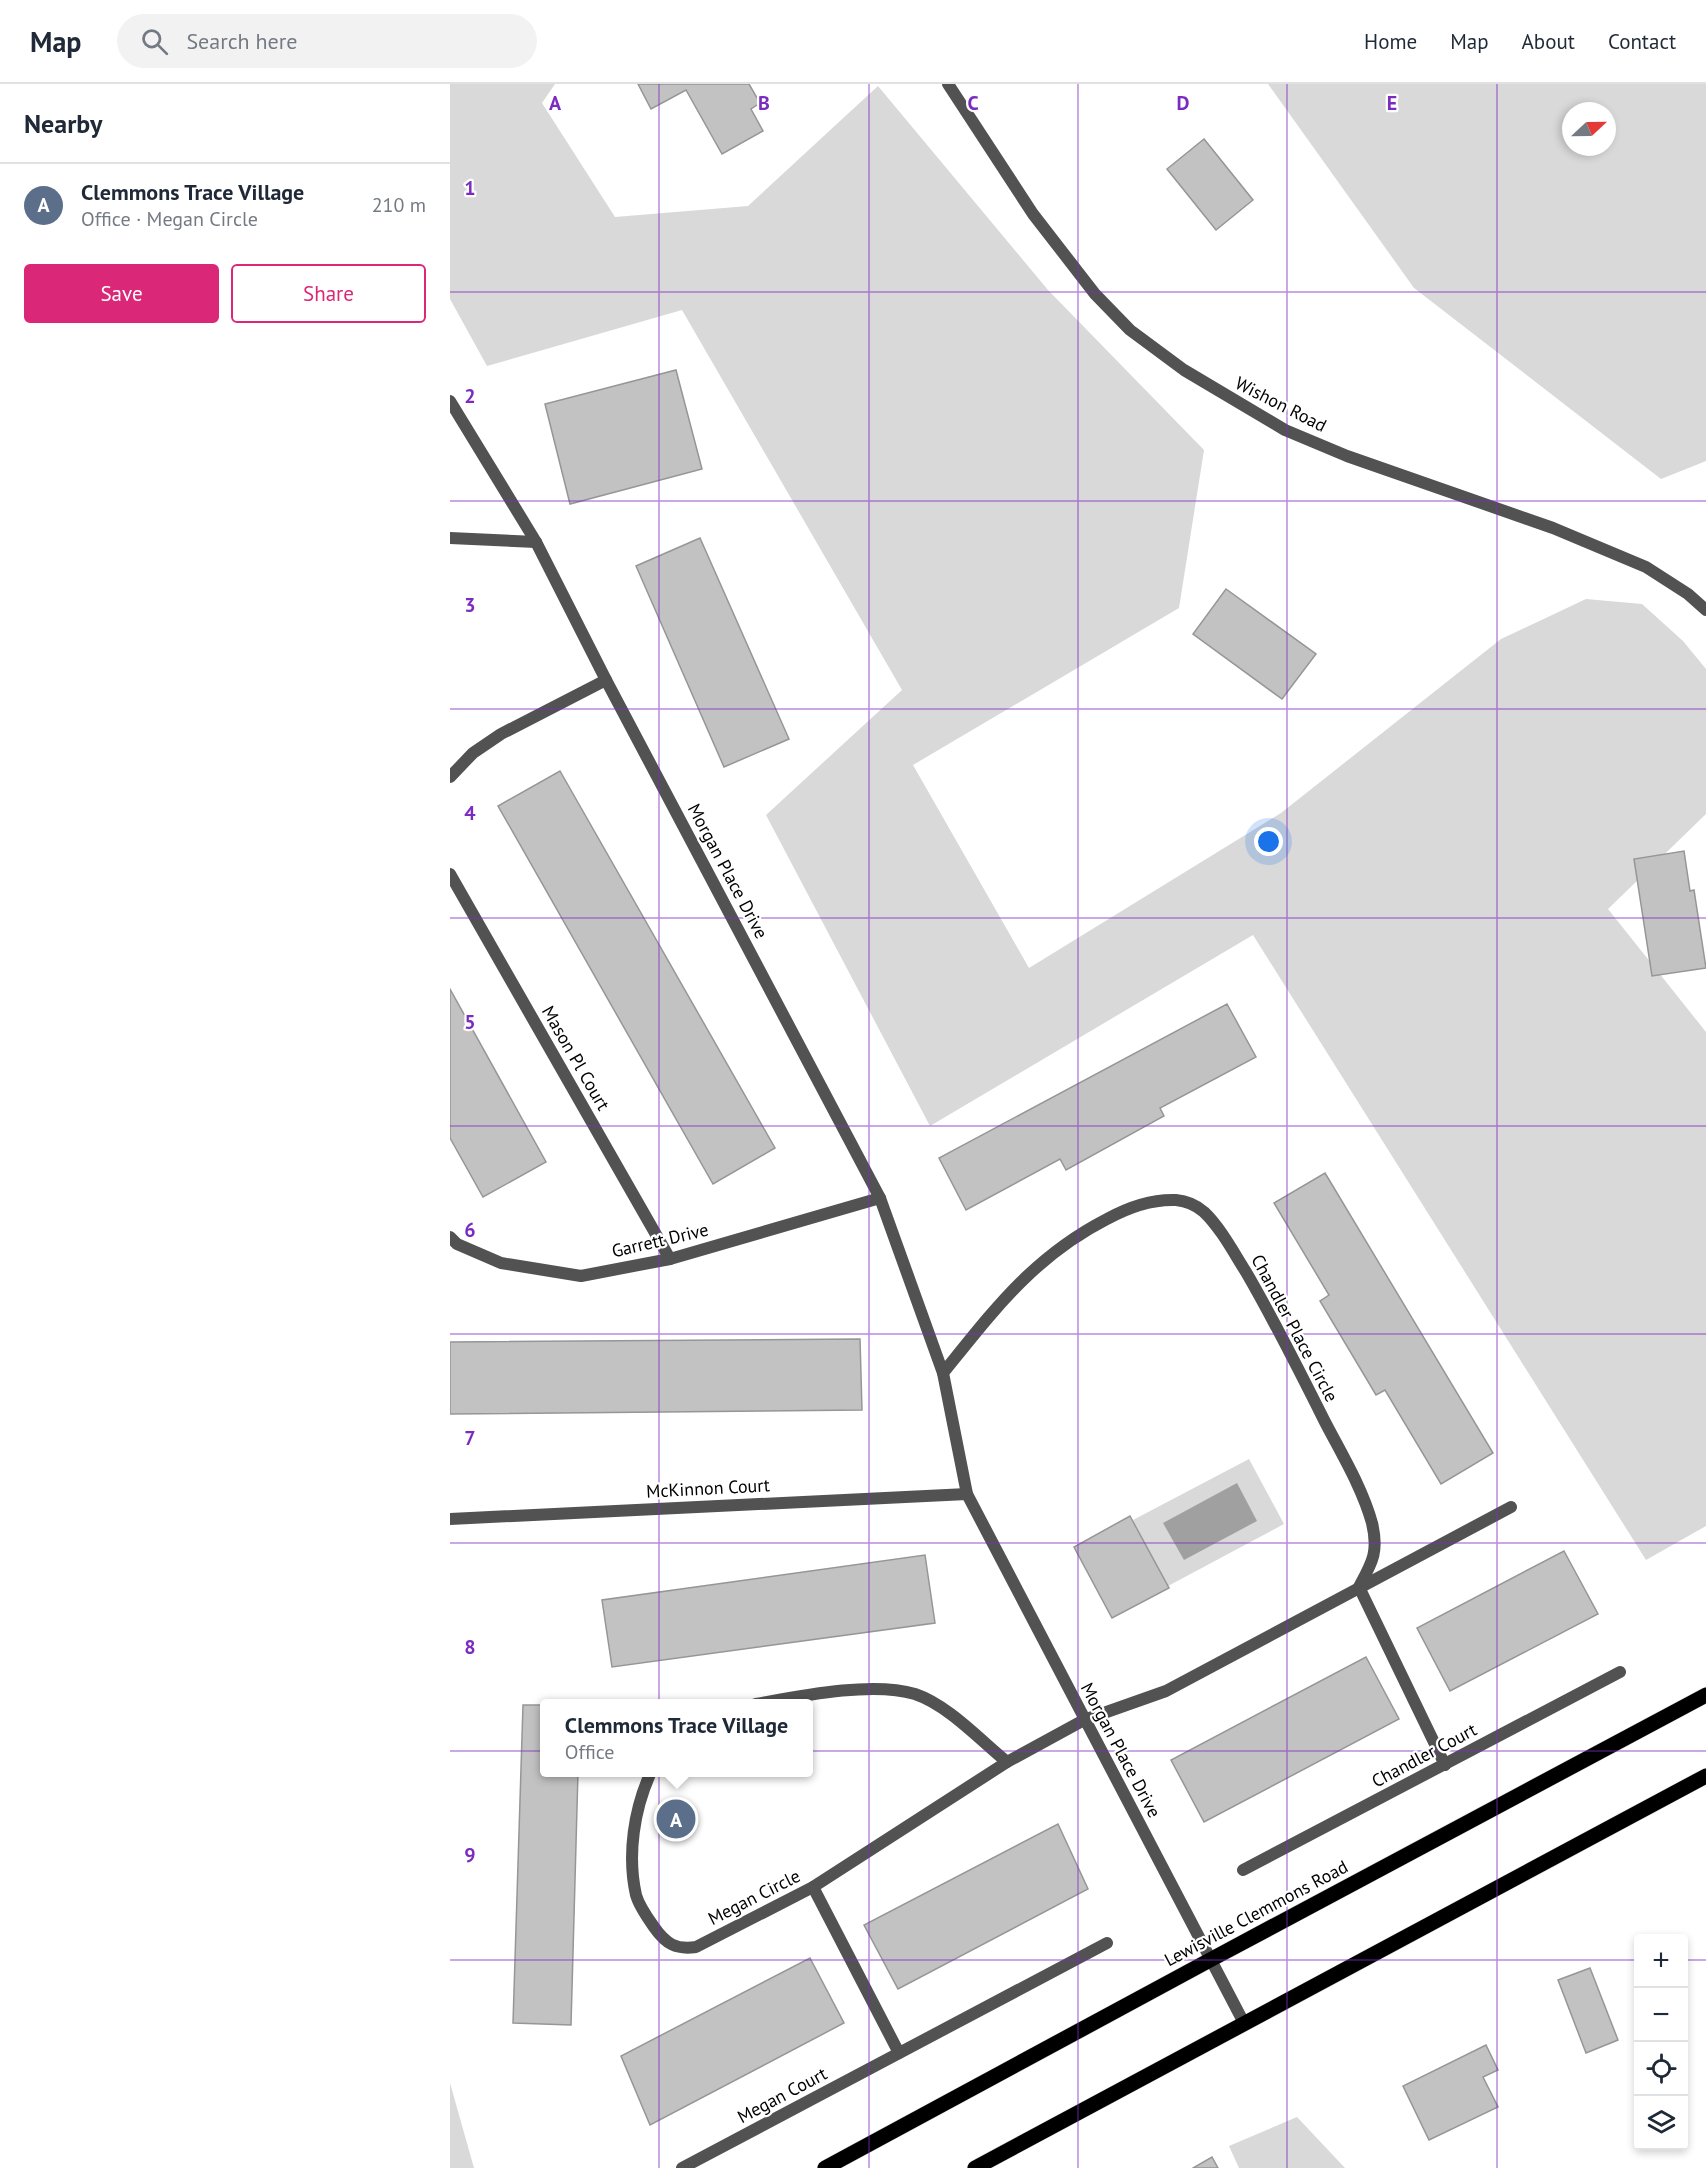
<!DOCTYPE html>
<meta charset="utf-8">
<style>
body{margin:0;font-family:"PT Sans",sans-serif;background:#f2f2f3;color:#1f2937}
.controls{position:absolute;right:18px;bottom:18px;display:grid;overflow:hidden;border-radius:6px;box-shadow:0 3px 9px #0003}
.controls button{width:54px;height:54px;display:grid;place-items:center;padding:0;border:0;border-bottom:2px solid #e0e1e3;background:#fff;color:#1f2937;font:30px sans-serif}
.compass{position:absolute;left:1112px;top:18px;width:54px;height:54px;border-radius:50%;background:#fff;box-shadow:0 3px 9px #0003;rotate:68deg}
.you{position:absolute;left:819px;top:758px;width:21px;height:21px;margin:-15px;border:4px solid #fff;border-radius:50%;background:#1a73e8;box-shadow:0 0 0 9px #1a73e833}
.badge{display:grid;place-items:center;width:39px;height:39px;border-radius:50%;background:#db2777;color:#fff;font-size:20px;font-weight:700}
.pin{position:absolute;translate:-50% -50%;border:3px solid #fff;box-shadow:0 2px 6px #0006}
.popup{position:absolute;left:90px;top:1615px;width:273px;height:78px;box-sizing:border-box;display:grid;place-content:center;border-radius:6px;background:#fff;filter:drop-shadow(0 2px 4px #0005);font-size:20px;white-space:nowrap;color:#747a83}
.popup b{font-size:22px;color:#1f2937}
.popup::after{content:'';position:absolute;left:50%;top:100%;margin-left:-12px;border:12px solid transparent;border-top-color:#fff}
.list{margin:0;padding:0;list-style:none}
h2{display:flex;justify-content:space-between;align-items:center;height:78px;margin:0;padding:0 24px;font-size:26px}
h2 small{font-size:20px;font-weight:400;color:#747a83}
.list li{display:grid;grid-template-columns:39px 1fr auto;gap:18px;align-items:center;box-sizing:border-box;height:84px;padding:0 24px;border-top:2px solid #e0e1e3}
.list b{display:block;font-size:22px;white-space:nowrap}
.list p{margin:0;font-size:20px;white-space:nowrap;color:#747a83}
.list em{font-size:20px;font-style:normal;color:#747a83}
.actions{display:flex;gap:12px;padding:18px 24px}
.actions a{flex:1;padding:14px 0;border:2px solid #db2777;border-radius:6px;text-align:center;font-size:21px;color:#db2777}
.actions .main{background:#db2777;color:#fff}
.icon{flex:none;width:33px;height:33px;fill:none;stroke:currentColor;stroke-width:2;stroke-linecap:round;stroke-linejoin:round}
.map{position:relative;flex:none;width:1256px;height:2084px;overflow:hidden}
header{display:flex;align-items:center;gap:36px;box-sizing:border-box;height:84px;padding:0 30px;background:#fff;border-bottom:2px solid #e0e1e3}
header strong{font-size:28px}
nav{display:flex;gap:33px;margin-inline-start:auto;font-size:21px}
.search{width:420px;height:54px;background:#f2f2f3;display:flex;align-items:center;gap:15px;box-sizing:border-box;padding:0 21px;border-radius:33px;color:#747a83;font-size:22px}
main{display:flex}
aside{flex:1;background:#fff}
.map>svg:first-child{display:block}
</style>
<header>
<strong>Map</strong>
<div class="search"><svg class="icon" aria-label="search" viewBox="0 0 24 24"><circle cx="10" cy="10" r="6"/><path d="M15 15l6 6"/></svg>Search here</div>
<nav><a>Home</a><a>Map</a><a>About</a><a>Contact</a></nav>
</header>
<main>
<aside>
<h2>Nearby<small></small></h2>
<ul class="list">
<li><span class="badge" style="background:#5c6f8a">A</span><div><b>Clemmons Trace Village</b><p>Office · Megan Circle</p></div><em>210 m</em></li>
</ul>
<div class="actions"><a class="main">Save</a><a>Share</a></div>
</aside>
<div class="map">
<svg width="1256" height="2084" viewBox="0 0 1256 2084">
<rect width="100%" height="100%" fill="#fff"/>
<g fill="#d9d9d9" fill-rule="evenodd">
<polygon points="0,0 105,0 92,19 165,133 298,122 428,2 598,206 754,366 729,524 463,681 579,884 831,729 1051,555 1136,515 1192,520 1233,557 1256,585 1256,730 1158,825 1256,948 1256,1442 1196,1476 803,851 480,1042 316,731 452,606 232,226 37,282 0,215"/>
<path d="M818 0H1256V377L1211 395 964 204ZM1121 27H1157V63H1121Z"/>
<polygon points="799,1375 834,1440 718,1502 683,1436"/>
<polygon points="0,1999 24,2084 0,2084"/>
<polygon points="847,2033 895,2084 789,2084 779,2062"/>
</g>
<polygon fill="#a0a0a0" points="787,1399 807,1437 734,1476 713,1439"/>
<g fill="#c2c2c2" stroke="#969696" stroke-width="1.5">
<polygon points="188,0 299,0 310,19 301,25 313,47 272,70 236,6 201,25"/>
<polygon points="754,55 803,116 766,146 717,85"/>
<polygon points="226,286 252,385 120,420 95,320"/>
<polygon points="250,454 339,655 274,683 186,482"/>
<polygon points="776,505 866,570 832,615 743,550"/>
<polygon points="110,687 325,1064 263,1100 48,722"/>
<polygon points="1234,767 1240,807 1244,806 1256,884 1202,892 1184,775"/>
<polygon points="0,905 96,1078 33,1113 0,1054"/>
<polygon points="777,920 806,973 710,1024 714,1032 616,1086 610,1075 516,1126 489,1074"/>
<polygon points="875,1089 1043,1369 991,1400 935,1306 926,1311 870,1217 879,1211 824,1119"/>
<polygon points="410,1255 412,1326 0,1330 0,1258"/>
<polygon points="680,1432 719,1504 662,1534 624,1463"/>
<polygon points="1114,1467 1148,1530 1000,1607 967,1544"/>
<polygon points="475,1471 485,1539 162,1583 152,1516"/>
<polygon points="916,1573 949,1635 754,1738 721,1676"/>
<polygon points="73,1621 94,1621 94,1688 128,1688 121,1941 63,1939"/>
<polygon points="608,1740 638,1805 448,1905 414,1841"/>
<polygon points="360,1874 394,1939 200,2041 171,1972"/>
<polygon points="1140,1884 1168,1956 1136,1969 1108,1896"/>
<polygon points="1036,1961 1048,1986 1033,1993 1048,2023 979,2056 953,2002"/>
<polygon points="762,2073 768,2084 743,2084"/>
</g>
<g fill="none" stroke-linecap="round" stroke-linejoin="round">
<defs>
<g id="primary">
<polyline points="375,2084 760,1876 1256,1611"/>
<polyline points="525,2084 1256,1692"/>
</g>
</defs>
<use href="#primary" stroke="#dbdbdb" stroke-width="16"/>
<g stroke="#525252" stroke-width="12">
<polyline points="498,0 583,130 645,210 680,246 734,286 835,346 897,372 1103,444 1196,483 1238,510 1256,526"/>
<polyline points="0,317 86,458 156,596 430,1114 493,1289"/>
<polyline points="0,454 86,458"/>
<polyline points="0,693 23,669 51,650 156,596"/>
<polyline points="0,790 220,1175"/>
<polyline points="0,1153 7,1160 51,1179 131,1192 220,1175 430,1114"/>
<polyline points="0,1435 517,1410"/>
<path d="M306 1620C350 1612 422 1597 465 1610 498 1621 530 1656 557 1678"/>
<path d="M201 1688C184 1725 177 1771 186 1811 189 1822 197 1833 204 1843 216 1860 226 1866 246 1863L363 1803 557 1678 634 1636 716 1607 1061 1423"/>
<polyline points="793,1786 1170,1588"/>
<polyline points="363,1803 449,1969"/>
<path d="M794 1939 517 1410 493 1289C544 1226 583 1173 657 1135 677 1124 702 1115 726 1116 737 1117 746 1121 754 1128 770 1143 784 1169 796 1188 824 1236 849 1286 874 1336 891 1369 912 1403 922 1439 929 1468 922 1479 909 1503L995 1681"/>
<polyline points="232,2084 657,1859"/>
</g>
<use href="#primary" stroke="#000" stroke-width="15"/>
</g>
<path fill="none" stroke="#7b2cbf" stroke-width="1.5" stroke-opacity="0.55" d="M209 0V2084M419 0V2084M628 0V2084M837 0V2084M1047 0V2084M0 208H1256M0 417H1256M0 625H1256M0 834H1256M0 1042H1256M0 1250H1256M0 1459H1256M0 1667H1256M0 1876H1188M1234 1876H1256"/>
<g text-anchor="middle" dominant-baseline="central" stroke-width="4.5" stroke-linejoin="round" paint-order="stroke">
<g font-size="18" fill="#000" stroke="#fff">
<text transform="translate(831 320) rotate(27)">Wishon Road</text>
<text transform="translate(278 787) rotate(62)">Morgan Place Drive</text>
<text transform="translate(126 974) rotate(60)">Mason Pl Court</text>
<text transform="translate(210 1156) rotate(-13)">Garrett Drive</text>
<text transform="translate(845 1244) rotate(62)">Chandler Place Circle</text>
<text transform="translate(258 1404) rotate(-3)">McKinnon Court</text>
<text transform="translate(671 1666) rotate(62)">Morgan Place Drive</text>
<text transform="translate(974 1671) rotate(-28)">Chandler Court</text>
<text transform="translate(304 1813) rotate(-27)">Megan Circle</text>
<text transform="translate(806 1829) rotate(-28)">Lewisville Clemmons Road</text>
<text transform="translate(332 2011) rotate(-28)">Megan Court</text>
</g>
</g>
<g font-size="20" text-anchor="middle" font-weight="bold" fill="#7b2cbf" stroke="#fff" stroke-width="4.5" stroke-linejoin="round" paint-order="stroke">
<text x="105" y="26">A</text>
<text x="314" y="26">B</text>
<text x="523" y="26">C</text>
<text x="733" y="26">D</text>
<text x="942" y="26">E</text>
<text x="20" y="111">1</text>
<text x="20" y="319">2</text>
<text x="20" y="528">3</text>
<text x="20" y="736">4</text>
<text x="20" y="945">5</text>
<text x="20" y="1153">6</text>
<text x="20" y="1361">7</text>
<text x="20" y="1570">8</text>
<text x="20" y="1778">9</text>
</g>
</svg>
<div class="controls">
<button>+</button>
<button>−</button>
<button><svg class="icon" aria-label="locate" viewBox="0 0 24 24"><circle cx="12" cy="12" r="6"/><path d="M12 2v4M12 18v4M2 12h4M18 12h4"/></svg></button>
<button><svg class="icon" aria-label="layers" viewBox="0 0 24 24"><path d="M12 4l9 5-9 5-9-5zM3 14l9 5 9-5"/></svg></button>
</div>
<svg class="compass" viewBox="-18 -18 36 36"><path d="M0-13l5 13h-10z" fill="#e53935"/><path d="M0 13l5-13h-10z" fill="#747a83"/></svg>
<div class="you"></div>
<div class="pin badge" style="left:226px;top:1735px;background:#5c6f8a">A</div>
<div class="popup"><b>Clemmons Trace Village</b>Office</div>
</div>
</main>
